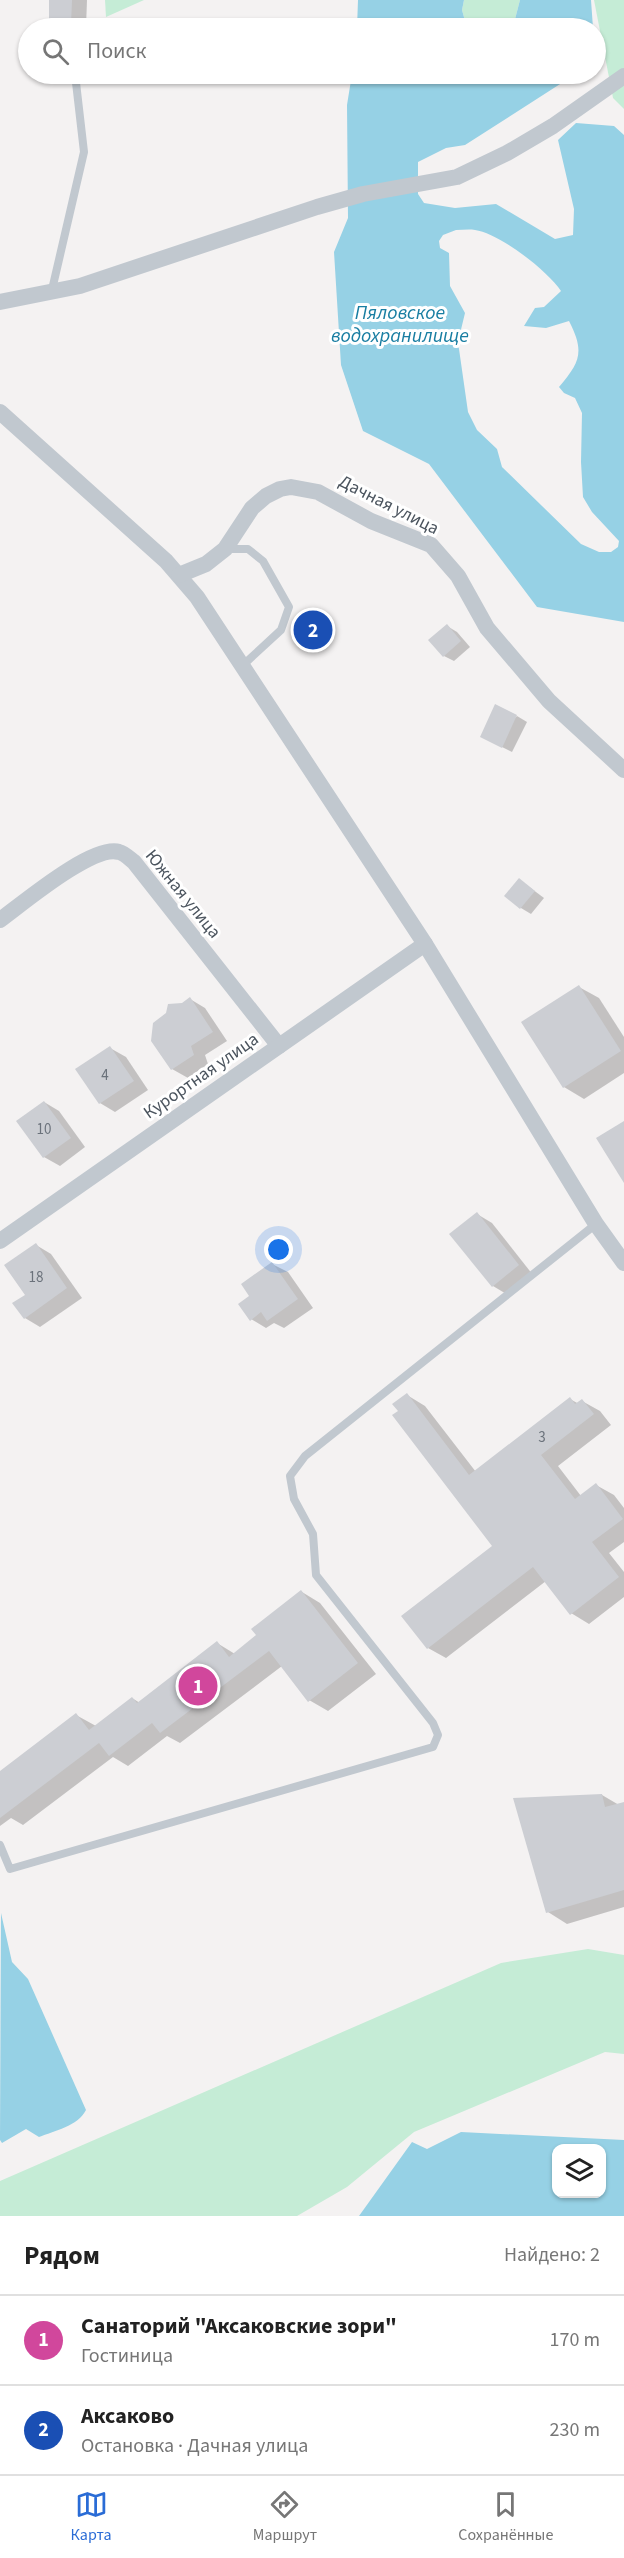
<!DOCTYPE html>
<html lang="ru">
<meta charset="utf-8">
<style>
body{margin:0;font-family:"Source Sans 3",sans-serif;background:#f2f2f2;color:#222}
.controls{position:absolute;right:18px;bottom:18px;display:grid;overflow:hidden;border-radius:12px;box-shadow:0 2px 4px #0004}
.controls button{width:54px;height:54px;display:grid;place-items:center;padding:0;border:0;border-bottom:2px solid #e0e0e0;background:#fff;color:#222;font:30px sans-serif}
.you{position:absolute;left:279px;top:1250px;width:21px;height:21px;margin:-15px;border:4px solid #fff;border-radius:50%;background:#1a73e8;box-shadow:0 0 0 9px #1a73e833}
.badge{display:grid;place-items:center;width:39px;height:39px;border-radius:50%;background:#2a6cd6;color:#fff;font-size:20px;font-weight:700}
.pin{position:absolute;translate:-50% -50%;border:3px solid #fff;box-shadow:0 2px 6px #0006}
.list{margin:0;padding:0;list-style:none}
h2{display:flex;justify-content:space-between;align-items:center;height:78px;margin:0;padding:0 24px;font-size:26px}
h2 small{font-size:20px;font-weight:400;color:#767676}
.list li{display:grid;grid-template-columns:39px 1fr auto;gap:18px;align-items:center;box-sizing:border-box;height:90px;padding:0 24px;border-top:2px solid #e0e0e0}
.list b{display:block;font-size:22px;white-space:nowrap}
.list p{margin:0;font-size:20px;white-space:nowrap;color:#767676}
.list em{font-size:20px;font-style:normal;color:#767676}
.icon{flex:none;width:33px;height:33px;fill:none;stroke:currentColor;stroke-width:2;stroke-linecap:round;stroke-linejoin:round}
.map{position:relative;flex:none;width:624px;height:2216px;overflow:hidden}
.search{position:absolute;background:#fff;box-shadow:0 2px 4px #0004;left:18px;right:18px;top:18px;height:66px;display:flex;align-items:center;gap:15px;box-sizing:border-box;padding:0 21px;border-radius:33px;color:#767676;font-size:22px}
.sheet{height:258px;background:#fff}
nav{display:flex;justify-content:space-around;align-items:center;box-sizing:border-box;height:84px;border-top:2px solid #e0e0e0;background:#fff;font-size:16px;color:#767676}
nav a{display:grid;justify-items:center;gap:3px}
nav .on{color:#2a6cd6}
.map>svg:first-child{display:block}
</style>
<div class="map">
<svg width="624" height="2216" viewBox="0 0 624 2216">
<rect width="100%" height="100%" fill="#f4f2f2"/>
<g fill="#c5ecd6">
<polygon points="105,0 144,0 106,17"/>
<polygon points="464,0 520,0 514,23 507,28 467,28 462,10"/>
<polygon points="594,0 624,0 624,109 613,98"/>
<polygon points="588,1949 624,1955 624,2054 605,2052 414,2132 347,2187 297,2216 0,2216 0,2181 501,1963"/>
</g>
<g fill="#96d1e5" fill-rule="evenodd">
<polygon points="358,0 464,0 462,10 467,28 357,28"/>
<polygon points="520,0 591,0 593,28 507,28 514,23"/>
<path d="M352 74H573L571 77 465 145 446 148 418 162V194L424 203 455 208 496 204 555 239 573 235 574 209 558 140 576 123 614 126 624 135V622L537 607 429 464 363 431 341 365 334 252 348 218 347 105ZM456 230C462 230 469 229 475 230 499 233 548 271 561 291L544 307 535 308 524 326 546 328 569 321C585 352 580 362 559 387L564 393 575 398 582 413 581 462 583 497 592 512 619 541 618 547 611 552H599L581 544 502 467 497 449 477 430 468 412 458 342 465 313 450 286 449 253 440 248 439 241 443 235Z"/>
<path d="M1 1913 12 1962 28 1979 86 2110C78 2126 54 2131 39 2137L26 2129 2 2143 0 2140Z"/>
<path d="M461 2132 624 2140V2216H359L412 2142 427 2149ZM556 2148H602V2194H556Z"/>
</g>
<g fill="#0003">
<polygon points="50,0 87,0 86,28 58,28 50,24"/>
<polygon points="447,626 457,632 470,647 454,661 444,656"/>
<polygon points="517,716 527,722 512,752 492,742"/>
<polygon points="520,880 544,898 531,914 521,908"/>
<polygon points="579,987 599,998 624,1037 624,1073 584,1099 564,1087"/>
<polygon points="190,999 205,1008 227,1041 205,1055 208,1064 188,1078 172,1069 153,1041"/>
<polygon points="110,1048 126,1057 148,1090 115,1112 100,1103"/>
<polygon points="44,1102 59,1111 85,1147 60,1166 44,1157"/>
<polygon points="477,1214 492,1223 533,1275 508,1295 493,1286"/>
<polygon points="36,1245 51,1254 82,1298 40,1327 25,1318"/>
<polygon points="272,1264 288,1272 313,1308 284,1328 274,1323 266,1328 251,1319 251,1297"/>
<polygon points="407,1395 425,1406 476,1472 570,1399 579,1404 582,1401 600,1411 611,1425 558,1466 581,1496 596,1485 614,1495 624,1508 624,1542 609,1553 624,1572 624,1597 589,1624 571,1613 546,1581 446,1658 428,1648 494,1546 400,1411"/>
<polygon points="302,1592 320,1603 376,1674 328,1711 309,1700 282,1666 180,1743 167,1736 128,1766 113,1757 23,1825 11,1818 0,1826 0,1773 76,1715 96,1726 132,1698 140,1703 217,1643 235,1654 259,1636"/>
<polygon points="602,1795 619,1805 624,1803 624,1907 567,1924 548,1912"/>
</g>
<g fill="#ccced3">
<polygon points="49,0 72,0 71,25 49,25"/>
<polygon points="447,624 461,641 443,657 428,640"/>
<polygon points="495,704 517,715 502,748 480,737"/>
<polygon points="519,878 535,891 520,909 504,896"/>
<polygon points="579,985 621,1051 563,1088 521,1022"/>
<polygon points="190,997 213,1032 191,1046 194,1055 171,1070 151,1041 153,1023 166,1013 168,1004 182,1003"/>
<polygon points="110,1046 134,1081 99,1104 75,1069"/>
<polygon points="44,1101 71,1138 43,1158 16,1121"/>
<polygon points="624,1121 624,1183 596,1138"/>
<polygon points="477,1212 519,1265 492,1287 449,1234"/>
<polygon points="36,1243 67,1288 24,1319 12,1303 25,1295 4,1265"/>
<polygon points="272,1262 298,1299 267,1321 261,1312 250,1321 238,1304 249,1296 241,1284"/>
<polygon points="407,1393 469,1475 570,1397 575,1404 582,1399 594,1414 541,1455 575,1499 596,1483 623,1519 592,1542 619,1577 570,1615 533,1567 427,1649 401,1616 492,1546 392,1415 398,1411 392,1404"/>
<polygon points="301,1590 358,1663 308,1702 269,1651 160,1733 152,1723 109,1756 99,1743 0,1818 0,1771 76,1713 89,1730 132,1697 137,1703 217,1641 229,1657 256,1635 251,1629"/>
<polygon points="602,1794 605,1807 624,1802 624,1890 546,1913 513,1798"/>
</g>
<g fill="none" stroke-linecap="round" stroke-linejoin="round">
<g stroke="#c1c8cf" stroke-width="8">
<polyline points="51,294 84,152 75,74"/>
<polyline points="226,549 248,549 263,561 289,607 281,630 242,666"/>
<polyline points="0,1845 10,1869 433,1747 438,1735 433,1723 316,1575 313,1534 294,1499 290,1476 305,1456 596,1224"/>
</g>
<g stroke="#c1c8cf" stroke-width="16">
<polyline points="0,302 80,286 317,207 363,194 457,177 507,153 553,126 624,76"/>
<polyline points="0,412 166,561 197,597 425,944 596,1224 624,1263"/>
<polyline points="179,575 206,564 225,549 252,508 266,496 280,489 291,487 318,492 371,521 431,545 458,576 487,628 549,701 624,770"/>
<path d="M0 920C22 904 93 844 119 852 124 853 130 859 134 862L279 1046"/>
<polyline points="0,1241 425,944"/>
</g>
</g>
<g text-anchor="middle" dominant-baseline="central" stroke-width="6" stroke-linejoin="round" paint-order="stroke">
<g font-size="15" fill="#6b727b">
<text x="105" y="1075">4</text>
<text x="44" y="1129">10</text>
<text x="36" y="1277">18</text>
<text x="542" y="1437">3</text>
</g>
<g font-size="18" fill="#4b545e" stroke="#fff">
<text transform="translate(389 505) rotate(27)">Дачная улица</text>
<text transform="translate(183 894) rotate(51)">Южная улица</text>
<text transform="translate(201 1076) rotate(-35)">Курортная улица</text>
</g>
<g font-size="20" font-style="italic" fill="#197ea2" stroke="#fff">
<text x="400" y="313">Пяловское<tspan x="400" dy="23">водохранилище</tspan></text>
</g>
</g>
</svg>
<div class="controls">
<button><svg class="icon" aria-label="layers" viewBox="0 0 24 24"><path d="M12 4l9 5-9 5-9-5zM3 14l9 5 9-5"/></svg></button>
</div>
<div class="you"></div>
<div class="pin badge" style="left:198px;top:1686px;background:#d1479c">1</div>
<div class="pin badge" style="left:313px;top:630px;background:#1a4fb4">2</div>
<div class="search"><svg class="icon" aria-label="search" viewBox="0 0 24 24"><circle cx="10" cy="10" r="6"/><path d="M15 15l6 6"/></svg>Поиск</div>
</div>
<section class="sheet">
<h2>Рядом<small>Найдено: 2</small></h2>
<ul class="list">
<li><span class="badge" style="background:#d1479c">1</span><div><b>Санаторий &quot;Аксаковские зори&quot;</b><p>Гостиница</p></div><em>170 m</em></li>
<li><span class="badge" style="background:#1a4fb4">2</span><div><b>Аксаково</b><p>Остановка · Дачная улица</p></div><em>230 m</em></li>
</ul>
</section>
<nav>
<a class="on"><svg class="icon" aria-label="map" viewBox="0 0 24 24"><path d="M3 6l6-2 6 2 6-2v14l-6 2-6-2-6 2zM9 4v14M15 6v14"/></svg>Карта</a>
<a><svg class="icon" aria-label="directions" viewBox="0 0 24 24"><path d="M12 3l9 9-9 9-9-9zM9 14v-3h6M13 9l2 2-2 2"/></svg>Маршрут</a>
<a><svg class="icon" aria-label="saved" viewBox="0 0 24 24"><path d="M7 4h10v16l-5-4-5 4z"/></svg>Сохранённые</a>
</nav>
